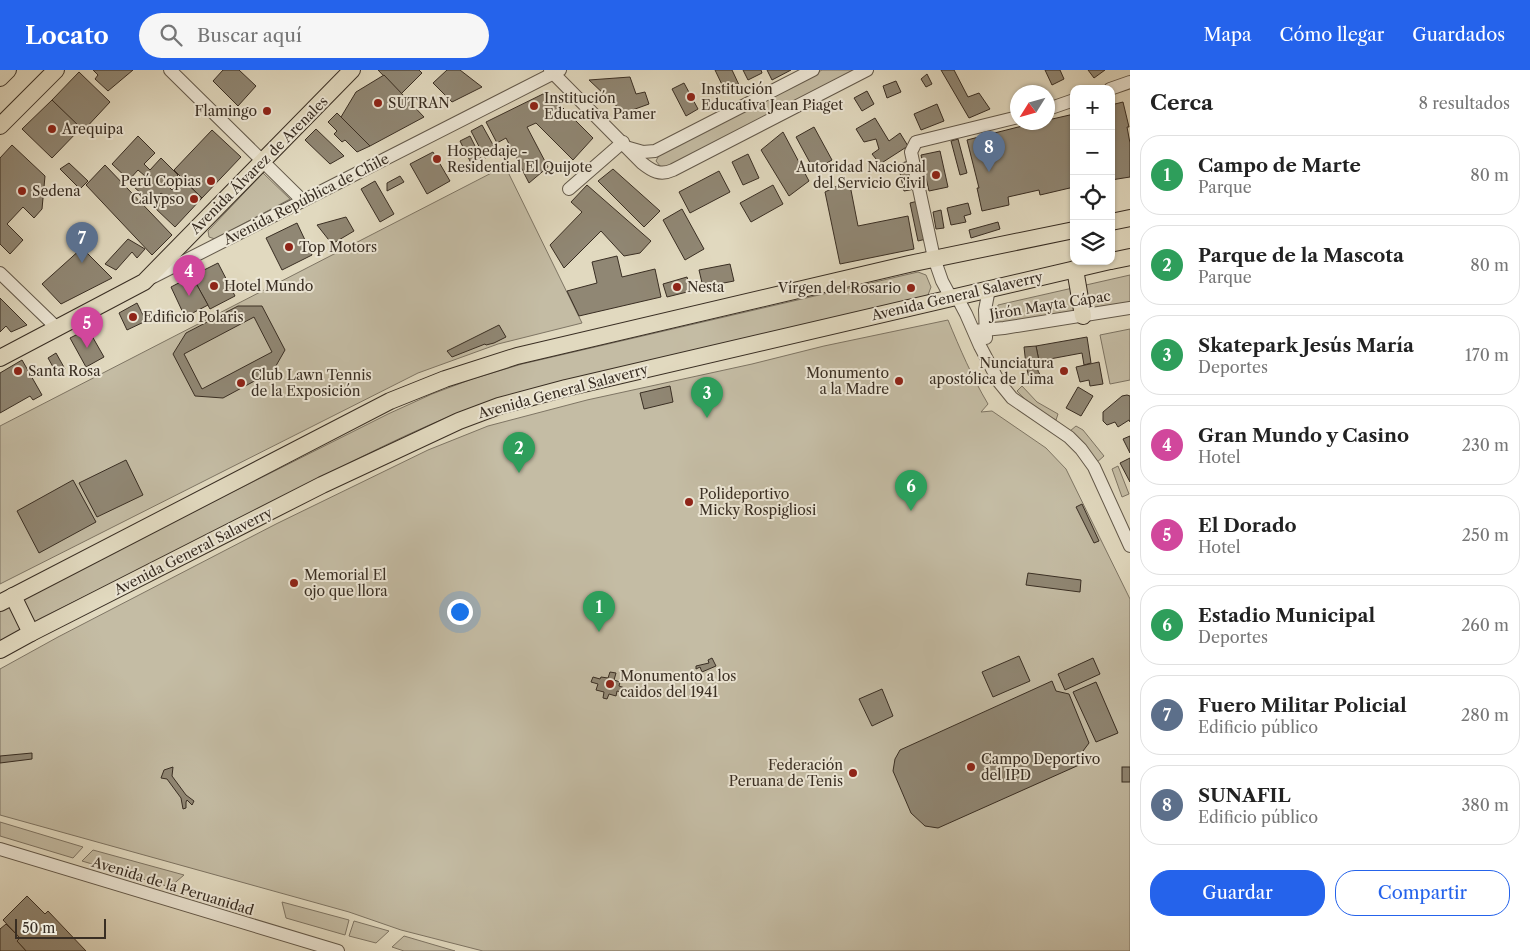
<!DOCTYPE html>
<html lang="es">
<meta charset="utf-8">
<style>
body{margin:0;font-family:"Libre Caslon Text",serif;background:#f6f6f6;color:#222}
.controls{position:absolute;right:15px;top:15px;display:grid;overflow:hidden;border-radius:10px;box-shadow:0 1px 4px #0004}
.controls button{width:45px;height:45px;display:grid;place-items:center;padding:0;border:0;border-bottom:1px solid #e0e0e0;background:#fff;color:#222;font:25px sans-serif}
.compass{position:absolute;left:1010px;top:15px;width:45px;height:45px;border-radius:50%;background:#fff;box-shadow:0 1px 4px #0004;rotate:233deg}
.scale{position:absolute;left:15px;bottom:12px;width:91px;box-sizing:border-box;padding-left:5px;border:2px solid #392e23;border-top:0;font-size:14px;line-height:18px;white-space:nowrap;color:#392e23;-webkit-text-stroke:4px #ece6d5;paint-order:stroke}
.you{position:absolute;left:459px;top:541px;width:18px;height:18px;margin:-12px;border:4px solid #fff;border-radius:50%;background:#1a73e8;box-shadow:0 0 0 8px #1a73e833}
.badge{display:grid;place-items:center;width:32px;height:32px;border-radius:50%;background:#2563eb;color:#fff;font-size:16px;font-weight:700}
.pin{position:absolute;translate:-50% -41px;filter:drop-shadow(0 1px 2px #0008)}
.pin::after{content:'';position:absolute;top:26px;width:18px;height:15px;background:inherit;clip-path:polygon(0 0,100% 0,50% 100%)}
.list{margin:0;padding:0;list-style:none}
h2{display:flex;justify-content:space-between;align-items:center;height:65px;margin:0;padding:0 20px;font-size:21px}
h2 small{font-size:16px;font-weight:400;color:#767676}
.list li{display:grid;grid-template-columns:32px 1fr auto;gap:15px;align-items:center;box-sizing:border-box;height:80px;margin:0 10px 10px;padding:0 10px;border:1px solid #e0e0e0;border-radius:20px}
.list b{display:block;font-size:19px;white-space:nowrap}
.list p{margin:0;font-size:16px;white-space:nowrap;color:#767676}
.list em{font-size:16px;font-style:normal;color:#767676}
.actions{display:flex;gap:10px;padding:15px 20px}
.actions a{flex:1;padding:11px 0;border:1px solid #2563eb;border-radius:20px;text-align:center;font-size:18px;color:#2563eb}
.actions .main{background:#2563eb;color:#fff}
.icon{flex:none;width:28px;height:28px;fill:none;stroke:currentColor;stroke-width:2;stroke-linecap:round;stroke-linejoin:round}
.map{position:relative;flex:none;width:1130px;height:881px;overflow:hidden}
header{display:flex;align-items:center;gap:30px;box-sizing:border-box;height:70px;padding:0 25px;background:#2563eb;color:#fff}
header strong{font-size:24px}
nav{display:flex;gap:28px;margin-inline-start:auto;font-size:18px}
.search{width:350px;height:45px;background:#f6f6f6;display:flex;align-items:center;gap:12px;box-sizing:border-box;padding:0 18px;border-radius:28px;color:#767676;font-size:19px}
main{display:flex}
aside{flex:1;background:#fff}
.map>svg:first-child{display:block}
</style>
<header>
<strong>Locato</strong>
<div class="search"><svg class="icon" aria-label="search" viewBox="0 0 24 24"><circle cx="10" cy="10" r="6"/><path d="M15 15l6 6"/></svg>Buscar aquí</div>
<nav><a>Mapa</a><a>Cómo llegar</a><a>Guardados</a></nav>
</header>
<main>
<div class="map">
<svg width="1130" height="881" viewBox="0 0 1130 881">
<rect width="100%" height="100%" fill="#e1d9bf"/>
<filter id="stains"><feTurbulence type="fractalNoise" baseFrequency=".004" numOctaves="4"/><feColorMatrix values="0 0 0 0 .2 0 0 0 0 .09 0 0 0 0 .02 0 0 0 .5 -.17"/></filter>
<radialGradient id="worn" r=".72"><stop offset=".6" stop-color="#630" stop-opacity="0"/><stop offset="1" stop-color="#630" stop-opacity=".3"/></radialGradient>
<g fill="#c4bca4" stroke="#7e7564">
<polygon points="822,0 860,0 668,99 660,96 656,91 659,85"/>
<polygon points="505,96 582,253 498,274 418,303 0,514 0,356"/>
<polygon points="263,103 290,129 215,169 209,167 208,161"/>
<path d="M918 202 926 205 931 217 928 225 922 230 481 334C411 360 345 395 279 429 200 469 121 509 41 548L0 571V539L388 344 432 324 472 309 522 294Z"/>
<polygon points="1130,205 1130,232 994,256 998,235"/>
<path d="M948 250C960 279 972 307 988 334L981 342 992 341 1046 378 1066 399 1130 529V881H483L401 860 349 842 0 745V599L58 567 276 454 428 380 488 356 587 330 752 294 824 276Z"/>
<polygon points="1130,259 1130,310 1110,314 1100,265"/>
<path d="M1022 316 1037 332 1058 344 1056 350C1041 343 1028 333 1017 321Z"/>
<polygon points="1076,356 1083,360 1104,386 1096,393 1070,361"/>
<polygon points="1118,396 1129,424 1122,427 1112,399"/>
<polygon points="0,752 83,777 73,788 0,766"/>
<polygon points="93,780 184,805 170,817 82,791"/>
<polygon points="282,832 349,850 345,865 286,848"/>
<polygon points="354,851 389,861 376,873 349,866"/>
<polygon points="404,866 455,881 404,881 392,877"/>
</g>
<g fill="#908774" stroke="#392e23" fill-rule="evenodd">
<polygon points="93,0 133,0 108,21 95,9 98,5"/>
<polygon points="223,0 239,0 256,16 238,36 213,11"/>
<polygon points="378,0 419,0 422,3 401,24"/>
<polygon points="447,0 460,0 482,17 452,32 433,13"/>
<polygon points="715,0 732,0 740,17 726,23"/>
<polygon points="743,0 761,0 762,3 748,10"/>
<polygon points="767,0 791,0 772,10"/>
<polygon points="941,0 954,0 968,27 979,23 990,39 969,48"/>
<polygon points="1045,0 1060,0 1064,9 1052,15"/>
<polygon points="1088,0 1105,0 1094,8"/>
<polygon points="79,2 110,32 83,61 52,30"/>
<polygon points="927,4 932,14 926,17 921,9"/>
<polygon points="384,5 424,47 370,76 341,47 356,22"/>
<polygon points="630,7 636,24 645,22 649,34 624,43 589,10"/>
<polygon points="896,11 901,22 887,28 883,16"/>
<polygon points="684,13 698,39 686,46 672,19"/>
<polygon points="867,21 874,34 862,41 854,28"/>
<polygon points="547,22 593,68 573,90 536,53 527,57 548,97 529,113 506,68 497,73 486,52"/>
<polygon points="52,30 81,58 52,88 22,59"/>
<polygon points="1123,32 1129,57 1127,57 1130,73 1130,107 1111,110 1111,35"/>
<polygon points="937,34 944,51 921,60 914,44"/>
<polygon points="337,43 370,76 357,82 345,70 342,72 334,64 337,61 328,52"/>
<polygon points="1074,44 1074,117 1040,125 1039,120 1008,127 1009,135 982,141 977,118 979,118 967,70 1038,52 1048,52 1048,50"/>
<polygon points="875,48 889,71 900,63 908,76 880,94 872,84 879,79 876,69 864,72 856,59"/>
<polygon points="482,55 497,82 485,88 471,61"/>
<polygon points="814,57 832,90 814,100 796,67"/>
<polygon points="316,59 342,84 344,86 330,94 305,70"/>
<polygon points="212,60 241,87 202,128 174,100"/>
<polygon points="783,62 809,111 789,126 761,80"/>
<polygon points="138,66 155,83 144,94 150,100 161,88 178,105 168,116 172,120 183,110 202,128 175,157 155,138 165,126 161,123 152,133 134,117 145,106 138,100 129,110 112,94"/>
<polygon points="470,66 481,88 471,93 460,71"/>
<polygon points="958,69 967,103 960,105 951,71"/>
<polygon points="12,75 45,106 42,139 34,148 23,137 7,154 23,170 10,184 0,174 0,88"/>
<polygon points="940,81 948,117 929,121 921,85"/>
<polygon points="433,82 450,111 427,124 410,94"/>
<polygon points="748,84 759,108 743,115 732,92"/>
<polygon points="909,91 915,119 904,121 898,94"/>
<polygon points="69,93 88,111 80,119 60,99"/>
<polygon points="105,95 172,165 152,185 86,115"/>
<polygon points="613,99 660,141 644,157 598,111"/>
<polygon points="719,101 730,122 690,143 679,122"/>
<polygon points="400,106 404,112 387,121 387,113"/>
<polygon points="849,110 858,156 908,146 914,179 840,194 825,122"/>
<polygon points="375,111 394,144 380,152 361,119"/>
<polygon points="587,115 651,171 640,183 624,186 601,161 564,198 550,175 582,142 571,132"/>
<polygon points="773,115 783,134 751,152 740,133"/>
<polygon points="918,131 926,169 918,171 910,133"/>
<polygon points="968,133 971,144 964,146 966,152 951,155 947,138"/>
<polygon points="682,139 704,179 685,190 663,150"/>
<polygon points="941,140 944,158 936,159 933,142"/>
<polygon points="346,147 354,161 332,174 317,155"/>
<polygon points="998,152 1000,159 971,168 969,160"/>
<polygon points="297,153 312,185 282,200 266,168"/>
<polygon points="128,169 145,179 137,188 132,182 116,200 105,194"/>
<polygon points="82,178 112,208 61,234 42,214"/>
<polygon points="617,186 622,207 655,199 661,227 579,246 567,221 597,213 592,192"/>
<polygon points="218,193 235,226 210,239 192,206"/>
<polygon points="730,194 734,211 703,217 699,200"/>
<polygon points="192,206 208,235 185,247 171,217"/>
<polygon points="687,207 691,221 667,227 663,214"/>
<polygon points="0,228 27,255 11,262 6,256 0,262"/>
<polygon points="137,233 146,251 127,260 119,243"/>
<path d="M238 236H262L285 280 273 301 223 328 195 326 173 284 186 263ZM254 247 272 282 202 319 184 284Z"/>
<polygon points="499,255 506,267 494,273 486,275 485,274 452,287 447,281"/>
<polygon points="88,259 104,287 86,297 70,268"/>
<polygon points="1087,267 1091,293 1084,295 1082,283 1039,291 1036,276"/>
<polygon points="1036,276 1039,291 1026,295 1024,277"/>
<polygon points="56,283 65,299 57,304 48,288"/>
<polygon points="22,290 42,325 33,330 30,326 0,343 0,303"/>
<polygon points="1039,291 1038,301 1042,308 1038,314 1030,312 1026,295"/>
<polygon points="1099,292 1103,314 1090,316 1089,310 1080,312 1076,297"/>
<polygon points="670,316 673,332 644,339 640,323"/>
<polygon points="1078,317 1093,326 1081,346 1066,338"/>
<polygon points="1127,325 1130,326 1130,352 1129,350 1118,357 1115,352 1107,355 1103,351 1103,342 1122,326"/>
<polygon points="1130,366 1130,383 1123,369"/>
<polygon points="1130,388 1130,412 1120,393"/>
<polygon points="126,390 143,425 97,447 79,413"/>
<polygon points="73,410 96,452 39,483 17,441"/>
<polygon points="1082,434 1099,471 1094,473 1076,437"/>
<polygon points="1028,503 1081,510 1080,522 1026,515"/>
<polygon points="1019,586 1030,611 993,627 982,602"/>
<polygon points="712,588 716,596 702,602 700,597 696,599 696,596 709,593 708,590"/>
<polygon points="1093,588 1100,604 1065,620 1058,604"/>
<polygon points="610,602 616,603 614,610 620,612 619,616 625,618 624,623 617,621 616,626 609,624 607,629 603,628 604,622 596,620 598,614 591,612 593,607 600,609 601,607 608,608"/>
<polygon points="1052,611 1056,621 1069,624 1089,673 1083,681 1088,691 938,758 925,756 911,743 893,701 895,689 900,680"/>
<polygon points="1096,612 1118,663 1096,672 1073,622"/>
<polygon points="882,619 893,646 872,656 859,629"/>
<polygon points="32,683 32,689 0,693 0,686"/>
<polygon points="173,697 172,706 186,725 194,731 192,735 187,730 186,732 186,738 183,739 181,728 167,709 161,708 164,700"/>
<rect x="1122" y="697" width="8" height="15"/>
<polygon points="27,826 45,844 48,841 86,881 26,881 17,871 20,868 3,850"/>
<polygon points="6,854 20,868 17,871 26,881 0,881 0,859"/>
</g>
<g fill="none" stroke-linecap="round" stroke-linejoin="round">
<defs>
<g id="minor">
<polyline points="170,0 302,130"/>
<path d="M550 0 642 93C652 101 660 106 673 100L867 0"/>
<polyline points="1110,19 1130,12"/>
<polyline points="1048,39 1074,30"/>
<polyline points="1018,47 916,72 911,82 934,188 942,211 949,224 957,227 966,244 980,276 999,312 1012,328 1069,367 1081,379 1094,397 1130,476"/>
<polyline points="629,78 643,82 655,81 813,0"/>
<polyline points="569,119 623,72"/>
<polyline points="0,203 58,259"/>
<polyline points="153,207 560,0"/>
<polyline points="974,261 1004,258 1130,238"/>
<polyline points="986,268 985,240 989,219"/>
<polyline points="0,779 338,881"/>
</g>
<g id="major">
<polyline points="0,8 8,0"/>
<polyline points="0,56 56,0"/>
<polyline points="1111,152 1130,148"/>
<polyline points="1111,191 1130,187"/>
<polyline points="1075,199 1083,246"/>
<polyline points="0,288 144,212 352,0"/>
<polyline points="13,526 31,563"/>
<polyline points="0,533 390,331 445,309 517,286 909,194 1074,160"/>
<polyline points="0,580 31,563 322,415 459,351 499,336 566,318 1110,191"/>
</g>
</defs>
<use href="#minor" stroke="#63594a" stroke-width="14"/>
<use href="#major" stroke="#392e23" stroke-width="18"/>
<use href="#minor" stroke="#ece6d5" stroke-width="12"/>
<use href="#major" stroke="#e1d9bf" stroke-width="16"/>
</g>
<g fill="#8f2418" stroke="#ece6d5" stroke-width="2">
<circle cx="691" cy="27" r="5"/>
<circle cx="378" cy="33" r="5"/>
<circle cx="534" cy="36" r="5"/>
<circle cx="267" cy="41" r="5"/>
<circle cx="52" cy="59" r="5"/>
<circle cx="437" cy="89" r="5"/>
<circle cx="936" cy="105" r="5"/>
<circle cx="211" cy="111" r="5"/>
<circle cx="22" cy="121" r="5"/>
<circle cx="194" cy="129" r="5"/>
<circle cx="289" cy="177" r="5"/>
<circle cx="214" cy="216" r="5"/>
<circle cx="677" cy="217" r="5"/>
<circle cx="911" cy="218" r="5"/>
<circle cx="133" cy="247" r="5"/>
<circle cx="18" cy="301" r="5"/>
<circle cx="1064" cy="301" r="5"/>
<circle cx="899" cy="311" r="5"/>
<circle cx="241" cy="313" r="5"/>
<circle cx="689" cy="432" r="5"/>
<circle cx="294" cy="513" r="5"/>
<circle cx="610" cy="614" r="5"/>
<circle cx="971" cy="697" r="5"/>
<circle cx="853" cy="703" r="5"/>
</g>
<g text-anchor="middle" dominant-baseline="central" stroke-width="4" stroke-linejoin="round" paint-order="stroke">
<g font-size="14" fill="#392e23" stroke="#ece6d5" text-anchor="start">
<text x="701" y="19">Institución<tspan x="701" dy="16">Educativa Jean Piaget</tspan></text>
<text x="544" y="28">Institución<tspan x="544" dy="16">Educativa Pamer</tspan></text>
<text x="388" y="33">SUTRAN</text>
<text x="257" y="41" text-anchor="end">Flamingo</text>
<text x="62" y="59">Arequipa</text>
<text x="447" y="81">Hospedaje -<tspan x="447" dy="16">Residential El Quijote</tspan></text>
<text x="926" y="97" text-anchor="end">Autoridad Nacional<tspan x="926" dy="16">del Servicio Civil</tspan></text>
<text x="201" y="111" text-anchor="end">Perú Copias</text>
<text x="32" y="121">Sedena</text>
<text x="184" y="129" text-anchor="end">Calypso</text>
<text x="299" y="177">Top Motors</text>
<text x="224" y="216">Hotel Mundo</text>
<text x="687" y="217">Nesta</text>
<text x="901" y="218" text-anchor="end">Vírgen del Rosario</text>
<text x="143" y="247">Edificio Polaris</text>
<text x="1054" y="293" text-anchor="end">Nunciatura<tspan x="1054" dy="16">apostólica de Lima</tspan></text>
<text x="28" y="301">Santa Rosa</text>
<text x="889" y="303" text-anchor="end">Monumento<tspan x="889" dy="16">a la Madre</tspan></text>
<text x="251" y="305">Club Lawn Tennis<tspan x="251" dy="16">de la Exposición</tspan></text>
<text x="699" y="424">Polideportivo<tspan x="699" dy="16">Micky Rospigliosi</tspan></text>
<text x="304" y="505">Memorial El<tspan x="304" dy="16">ojo que llora</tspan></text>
<text x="620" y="606">Monumento a los<tspan x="620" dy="16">caidos del 1941</tspan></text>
<text x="981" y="689">Campo Deportivo<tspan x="981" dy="16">del IPD</tspan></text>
<text x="843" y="695" text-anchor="end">Federación<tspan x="843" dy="16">Peruana de Tenis</tspan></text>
</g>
<g font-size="14" fill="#392e23" stroke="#ece6d5">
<text transform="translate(259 95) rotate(-45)">Avenida Álvarez de Arenales</text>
<text transform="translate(306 129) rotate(-27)">Avenida República de Chile</text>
<text transform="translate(957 226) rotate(-13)">Avenida General Salaverry</text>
<text transform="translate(1050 235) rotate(-9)">Jirón Mayta Cápac</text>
<text transform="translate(563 321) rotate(-15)">Avenida General Salaverry</text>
<text transform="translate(193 481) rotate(-27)">Avenida General Salaverry</text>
<text transform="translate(173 816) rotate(17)">Avenida de la Peruanidad</text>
</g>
</g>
<rect width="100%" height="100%" filter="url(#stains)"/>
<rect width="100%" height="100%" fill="url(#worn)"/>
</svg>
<div class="controls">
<button>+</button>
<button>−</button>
<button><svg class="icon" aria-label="locate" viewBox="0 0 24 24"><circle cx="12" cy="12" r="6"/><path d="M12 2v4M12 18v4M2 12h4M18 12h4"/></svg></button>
<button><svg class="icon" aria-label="layers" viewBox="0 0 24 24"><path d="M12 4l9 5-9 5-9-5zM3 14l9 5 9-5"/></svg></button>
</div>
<svg class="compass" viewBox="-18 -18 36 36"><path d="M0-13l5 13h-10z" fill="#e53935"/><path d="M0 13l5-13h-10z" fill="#767676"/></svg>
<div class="scale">50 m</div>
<div class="you"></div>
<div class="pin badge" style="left:599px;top:562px;background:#2e9e5b">1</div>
<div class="pin badge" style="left:519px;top:403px;background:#2e9e5b">2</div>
<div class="pin badge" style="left:707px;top:348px;background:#2e9e5b">3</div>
<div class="pin badge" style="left:189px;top:226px;background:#d1479c">4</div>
<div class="pin badge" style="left:87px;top:278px;background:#d1479c">5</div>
<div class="pin badge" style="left:911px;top:441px;background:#2e9e5b">6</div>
<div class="pin badge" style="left:82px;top:193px;background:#5c6f8a">7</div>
<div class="pin badge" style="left:989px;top:102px;background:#5c6f8a">8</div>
</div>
<aside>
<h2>Cerca<small>8 resultados</small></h2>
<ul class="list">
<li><span class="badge" style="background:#2e9e5b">1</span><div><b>Campo de Marte</b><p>Parque</p></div><em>80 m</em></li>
<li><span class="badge" style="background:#2e9e5b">2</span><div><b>Parque de la Mascota</b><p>Parque</p></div><em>80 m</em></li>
<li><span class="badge" style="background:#2e9e5b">3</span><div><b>Skatepark Jesús María</b><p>Deportes</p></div><em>170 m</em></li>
<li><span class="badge" style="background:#d1479c">4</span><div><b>Gran Mundo y Casino</b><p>Hotel</p></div><em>230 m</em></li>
<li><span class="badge" style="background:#d1479c">5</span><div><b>El Dorado</b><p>Hotel</p></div><em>250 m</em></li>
<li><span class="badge" style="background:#2e9e5b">6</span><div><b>Estadio Municipal</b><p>Deportes</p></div><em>260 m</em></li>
<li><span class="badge" style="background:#5c6f8a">7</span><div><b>Fuero Militar Policial</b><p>Edificio público</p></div><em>280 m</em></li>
<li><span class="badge" style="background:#5c6f8a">8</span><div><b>SUNAFIL</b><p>Edificio público</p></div><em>380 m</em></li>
</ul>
<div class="actions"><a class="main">Guardar</a><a>Compartir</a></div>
</aside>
</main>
